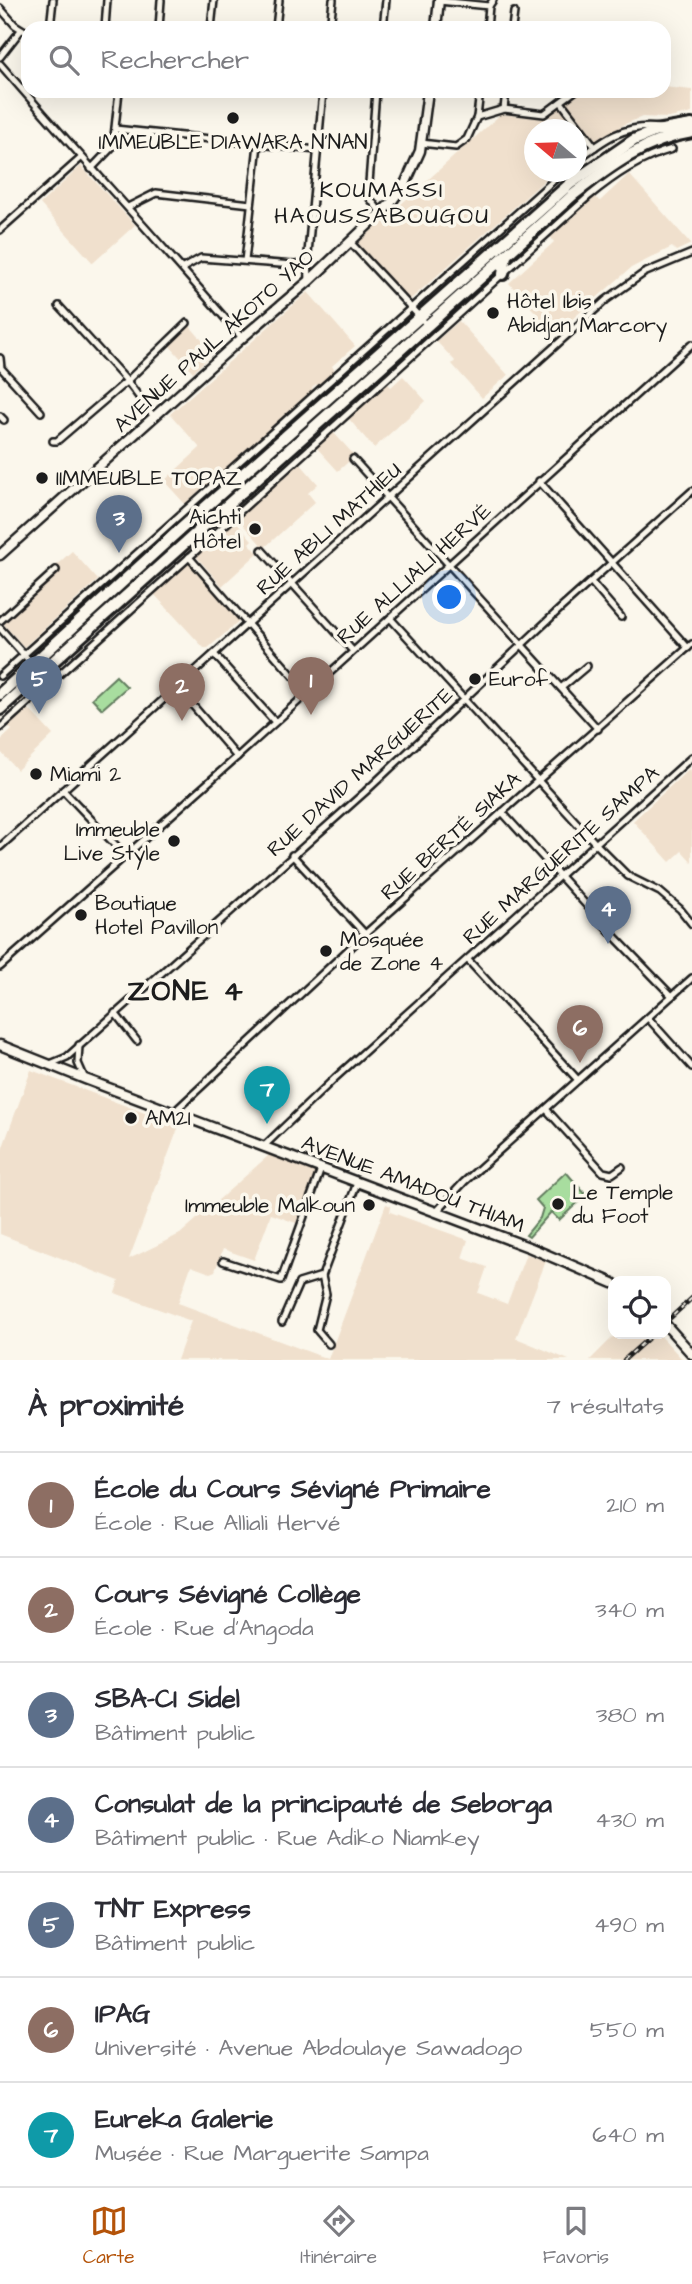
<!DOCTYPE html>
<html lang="fr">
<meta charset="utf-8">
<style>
body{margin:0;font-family:"Architects Daughter",sans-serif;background:#f7f7f7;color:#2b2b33}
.controls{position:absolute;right:21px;bottom:21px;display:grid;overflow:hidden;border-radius:14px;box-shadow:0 7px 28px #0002}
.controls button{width:63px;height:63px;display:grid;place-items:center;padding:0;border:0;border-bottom:2px solid #e1e1e2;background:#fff;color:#2b2b33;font:35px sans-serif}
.compass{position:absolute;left:524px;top:119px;width:63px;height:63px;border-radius:50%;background:#fff;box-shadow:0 7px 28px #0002;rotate:289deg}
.you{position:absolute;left:450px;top:598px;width:24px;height:24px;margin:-18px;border:5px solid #fff;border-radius:50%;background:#1a73e8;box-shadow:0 0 0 10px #1a73e833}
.badge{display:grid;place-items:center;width:46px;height:46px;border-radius:50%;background:#b45309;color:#fff;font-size:23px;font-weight:700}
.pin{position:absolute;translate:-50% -58px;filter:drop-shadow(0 2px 4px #0008)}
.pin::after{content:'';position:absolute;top:37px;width:24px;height:21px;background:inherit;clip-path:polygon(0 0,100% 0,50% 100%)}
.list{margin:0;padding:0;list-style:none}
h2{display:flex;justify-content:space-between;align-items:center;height:91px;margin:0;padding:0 28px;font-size:30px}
h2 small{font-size:23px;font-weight:400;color:#7c7c81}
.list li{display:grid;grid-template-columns:46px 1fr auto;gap:21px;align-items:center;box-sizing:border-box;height:105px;padding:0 28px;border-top:2px solid #e1e1e2}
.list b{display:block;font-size:26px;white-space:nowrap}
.list p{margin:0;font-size:23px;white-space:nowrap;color:#7c7c81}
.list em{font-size:23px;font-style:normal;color:#7c7c81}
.icon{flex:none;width:38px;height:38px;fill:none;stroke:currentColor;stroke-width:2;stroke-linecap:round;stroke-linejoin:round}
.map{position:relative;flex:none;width:692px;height:1360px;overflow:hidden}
.search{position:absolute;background:#fff;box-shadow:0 7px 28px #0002;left:21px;right:21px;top:21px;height:77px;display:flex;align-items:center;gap:18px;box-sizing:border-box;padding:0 24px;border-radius:21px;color:#7c7c81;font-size:26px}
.sheet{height:826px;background:#fff}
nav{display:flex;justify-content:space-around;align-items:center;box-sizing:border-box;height:98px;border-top:2px solid #e1e1e2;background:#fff;font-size:19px;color:#7c7c81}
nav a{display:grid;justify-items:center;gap:4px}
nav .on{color:#b45309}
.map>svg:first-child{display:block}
</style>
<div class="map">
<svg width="692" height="1360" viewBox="0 0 692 1360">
<rect width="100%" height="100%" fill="#fbf7ec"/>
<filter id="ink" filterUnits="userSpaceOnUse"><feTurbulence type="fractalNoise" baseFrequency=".0143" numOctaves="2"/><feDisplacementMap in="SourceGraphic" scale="14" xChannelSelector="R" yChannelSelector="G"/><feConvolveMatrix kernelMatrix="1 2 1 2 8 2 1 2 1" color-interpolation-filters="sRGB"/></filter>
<g filter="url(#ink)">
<g fill="#f0e0cd">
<polygon points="664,87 692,90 692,113 669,118 642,117 625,124 577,154 576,130 534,130 534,172 554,172 404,305 354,250 359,242 501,114 553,120 547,114 579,91 664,91"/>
<polygon points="81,166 135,225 93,263 40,204"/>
<polygon points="629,174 691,244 676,251 672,247 631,268 555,334 509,283 554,242 550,237 595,197 600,201"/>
<polygon points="308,292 355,346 332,366 335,371 318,386 316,384 312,388 313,390 185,504 164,481 200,448 170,414"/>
<polygon points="459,321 508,375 482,398 452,364 455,361 436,341"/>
<polygon points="189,325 213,353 193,372 168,344"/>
<polygon points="403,376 426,401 374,448 348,418 387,383 391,387"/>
<polygon points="333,432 355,456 338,471 316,447"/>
<polygon points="299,462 318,484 308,493 315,502 264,548 237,518"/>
<polygon points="235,521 252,540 249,543 258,553 222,586 196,556"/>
<polygon points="72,551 98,580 24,647 0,620 0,616"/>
<polygon points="188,562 241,620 208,648 204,648 154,594"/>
<polygon points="28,708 53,735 17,770 0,751 0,741 12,730 8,726"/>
<polygon points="689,769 692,772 692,862 682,851 670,862 633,821"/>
<polygon points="31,1070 179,1126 129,1259 180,1234 269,1155 316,1172 296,1223 271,1214 254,1260 223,1249 215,1271 210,1273 191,1266 178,1303 328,1359 386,1204 391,1206 390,1212 468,1240 462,1258 487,1267 478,1293 507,1304 526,1254 546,1261 516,1338 569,1360 177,1360 191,1321 115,1293 119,1281 0,1234 0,1155"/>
<polygon points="616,1334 659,1334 683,1360 590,1360"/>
</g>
<g fill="#a8dd9f" stroke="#627c5e" stroke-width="2">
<polygon points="116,676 127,687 102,709 92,698"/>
<polygon points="566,1172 586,1195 559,1220 551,1212 529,1237 526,1235 540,1218 543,1208 536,1200"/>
</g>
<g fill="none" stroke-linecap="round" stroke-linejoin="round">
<defs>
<g id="street">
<polyline points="439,1 489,6"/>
<polyline points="0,8 15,25 28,33"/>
<polyline points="50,28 53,0"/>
<polyline points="105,28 107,0"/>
<polyline points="159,28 161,0"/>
<polyline points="211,28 214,0"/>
<polyline points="276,28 279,0"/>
<polyline points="330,28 333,0"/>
<polyline points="383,28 386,0"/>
<polyline points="487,28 489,6 493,0"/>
<polyline points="512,28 514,12"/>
<polyline points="0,57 21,30"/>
<path d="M0 64C80 157 163 245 242 338"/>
<polyline points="376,91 368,196 381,213"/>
<polyline points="480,91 477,117 504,109 544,114 575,91"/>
<polyline points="561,102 595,147"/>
<polyline points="504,109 506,91"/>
<polyline points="115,129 317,150"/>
<polyline points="421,143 456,147 467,139 477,117"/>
<path d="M576 161C603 140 625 123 660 128"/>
<polyline points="91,169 113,146 119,91"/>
<polyline points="128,207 156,193 251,204"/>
<polyline points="0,230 81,158"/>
<polyline points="350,242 429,327"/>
<polyline points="245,261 258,144"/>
<polyline points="183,268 201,258 294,265 307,264"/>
<polyline points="309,281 308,253 323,91"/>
<polyline points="59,306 127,381 154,417"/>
<polyline points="0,358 1,368 41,412"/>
<polyline points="0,416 4,420"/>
<polyline points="53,441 57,441 127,381 187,323"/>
<polyline points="353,459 598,729"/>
<polyline points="539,481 688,648"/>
<polyline points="262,550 352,650"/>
<polyline points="189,557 307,692"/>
<polyline points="591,582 621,617"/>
<polyline points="390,618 596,844 628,876 660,892 680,909 692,924"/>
<polyline points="0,621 56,570"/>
<polyline points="0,628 33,665"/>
<polyline points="214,654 275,722"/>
<polyline points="0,676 563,172"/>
<polyline points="177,687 237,757"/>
<polyline points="561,688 587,666"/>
<path d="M0 728 589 196C615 175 640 158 672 149"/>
<polyline points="63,790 125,855"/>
<polyline points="502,812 617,939 672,996"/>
<polyline points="0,847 606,300 644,273 692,253"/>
<polyline points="292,855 365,934"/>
<polyline points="468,960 578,1080"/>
<polyline points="0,967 237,757 692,344"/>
<polyline points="115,1013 137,1041"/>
<polyline points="648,1018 692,1067"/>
<polyline points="79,1045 78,1063 85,1079"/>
<polyline points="50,1064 67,1057 365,792 561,608 692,491"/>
<polyline points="546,1109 603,1172 612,1174 622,1167"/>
<polyline points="174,1112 365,934 692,644"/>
<polyline points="264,1146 335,1078 692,757"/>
<polyline points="436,1212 464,1182 692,978"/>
<polyline points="223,1261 281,1280 321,1169"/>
<polyline points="282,1322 299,1283 322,1276"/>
<polyline points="329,1344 317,1330 326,1294 322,1276 357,1183"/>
</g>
<g id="secondary">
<polyline points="436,28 439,0"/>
<polyline points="0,555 242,338 309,281 390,204 406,182 420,151 428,91"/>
<polyline points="0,1045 85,1079 531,1248 613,1283"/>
<polyline points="666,1325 692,1354"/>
</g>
<g id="highway">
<polyline points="503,274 506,255"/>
<polyline points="0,694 175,534 571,183 634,140 656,131 692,125"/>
<path d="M0 709 573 195C609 167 646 139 692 132"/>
</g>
</defs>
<use href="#street" stroke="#1c1c1c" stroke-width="10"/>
<use href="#secondary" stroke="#1c1c1c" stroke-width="13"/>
<use href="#highway" stroke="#1c1c1c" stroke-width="16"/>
<use href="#street" stroke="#fbf7ec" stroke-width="5"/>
<use href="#secondary" stroke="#fbf7ec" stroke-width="8"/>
<use href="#highway" stroke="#fbf7ec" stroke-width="10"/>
<defs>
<g id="rail">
<polyline points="666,1322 692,1298"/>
<polyline points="624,1360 653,1334"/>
</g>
</defs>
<use href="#rail" stroke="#1c1c1c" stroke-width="4.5"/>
<use href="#rail" stroke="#fbf7ec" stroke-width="2" stroke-dasharray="5" stroke-linecap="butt"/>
</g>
</g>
<g fill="#1c1c1c" stroke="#fbf7ec" stroke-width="2.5">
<circle cx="233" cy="118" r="7"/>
<circle cx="493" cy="313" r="7"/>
<circle cx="42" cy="478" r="7"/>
<circle cx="255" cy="529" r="7"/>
<circle cx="475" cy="679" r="7"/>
<circle cx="36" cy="774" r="7"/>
<circle cx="174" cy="841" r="7"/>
<circle cx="81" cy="915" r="7"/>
<circle cx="326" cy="951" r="7"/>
<circle cx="131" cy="1118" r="7"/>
<circle cx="558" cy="1204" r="7"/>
<circle cx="369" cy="1205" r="7"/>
</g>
<g text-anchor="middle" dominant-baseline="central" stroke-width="7" stroke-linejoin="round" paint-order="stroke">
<g font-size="21" fill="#1c1c1c" stroke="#fbf7ec" text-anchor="start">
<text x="233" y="142" text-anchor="middle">IMMEUBLE DIAWARA N'NAN</text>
<text x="507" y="301">Hôtel Ibis<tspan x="507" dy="24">Abidjan Marcory</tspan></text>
<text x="56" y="478">IIMMEUBLE TOPAZ</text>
<text x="241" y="517" text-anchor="end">Aichti<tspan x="241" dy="24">Hôtel</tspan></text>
<text x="489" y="679">Eurof</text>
<text x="50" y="774">Miami 2</text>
<text x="160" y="829" text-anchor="end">Immeuble<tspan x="160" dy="24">Live Style</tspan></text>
<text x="95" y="903">Boutique<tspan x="95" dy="24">Hotel Pavillon</tspan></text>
<text x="340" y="939">Mosquée<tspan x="340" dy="24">de Zone 4</tspan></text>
<text x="145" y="1118">AM2I</text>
<text x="572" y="1192">Le Temple<tspan x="572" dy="24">du Foot</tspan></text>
<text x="355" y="1205" text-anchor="end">Immeuble Malkoun</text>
</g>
<g font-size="21" fill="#1c1c1c" stroke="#fbf7ec">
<text transform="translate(214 341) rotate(-42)">AVENUE PAUL AKOTO YAO</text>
<text transform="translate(329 529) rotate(-42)">RUE ABLI MATHIEU</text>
<text transform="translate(414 574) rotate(-42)">RUE ALLIALI HERVÉ</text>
<text transform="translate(360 772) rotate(-42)">RUE DAVID MARGUERITE</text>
<text transform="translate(451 836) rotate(-42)">RUE BERTÉ SIAKA</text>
<text transform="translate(561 855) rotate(-42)">RUE MARGUERITE SAMPA</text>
<text transform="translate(413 1184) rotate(21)">AVENUE AMADOU THIAM</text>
</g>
<g font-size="23" letter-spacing="2" fill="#1c1c1c" stroke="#fbf7ec">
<text x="382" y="190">KOUMASSI<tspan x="382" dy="26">HAOUSSABOUGOU</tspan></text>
</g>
<g font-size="28" font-weight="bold" letter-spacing="2" fill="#1c1c1c" stroke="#fbf7ec">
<text x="186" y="991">ZONE 4</text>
</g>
</g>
</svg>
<div class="controls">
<button><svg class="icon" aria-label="locate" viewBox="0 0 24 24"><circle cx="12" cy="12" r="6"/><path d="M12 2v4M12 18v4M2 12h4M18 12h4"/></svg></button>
</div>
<svg class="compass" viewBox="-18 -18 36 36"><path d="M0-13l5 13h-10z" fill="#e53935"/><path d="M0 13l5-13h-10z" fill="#7c7c81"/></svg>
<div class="you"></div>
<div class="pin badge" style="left:311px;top:715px;background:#8d6e63">1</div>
<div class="pin badge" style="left:182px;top:721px;background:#8d6e63">2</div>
<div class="pin badge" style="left:119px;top:553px;background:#5c6f8a">3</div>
<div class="pin badge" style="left:608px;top:944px;background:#5c6f8a">4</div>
<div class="pin badge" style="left:39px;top:714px;background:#5c6f8a">5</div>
<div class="pin badge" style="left:580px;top:1063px;background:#8d6e63">6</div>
<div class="pin badge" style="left:267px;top:1124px;background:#0f9aa8">7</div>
<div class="search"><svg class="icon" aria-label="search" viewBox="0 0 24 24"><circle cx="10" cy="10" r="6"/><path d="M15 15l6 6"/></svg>Rechercher</div>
</div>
<section class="sheet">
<h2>À proximité<small>7 résultats</small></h2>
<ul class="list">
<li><span class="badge" style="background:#8d6e63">1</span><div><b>École du Cours Sévigné Primaire</b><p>École · Rue Alliali Hervé</p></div><em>210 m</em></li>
<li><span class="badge" style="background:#8d6e63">2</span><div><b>Cours Sévigné Collège</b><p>École · Rue d'Angoda</p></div><em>340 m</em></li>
<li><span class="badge" style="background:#5c6f8a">3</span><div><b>SBA-CI Sidel</b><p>Bâtiment public</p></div><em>380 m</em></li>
<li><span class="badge" style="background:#5c6f8a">4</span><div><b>Consulat de la principauté de Seborga</b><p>Bâtiment public · Rue Adiko Niamkey</p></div><em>430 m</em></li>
<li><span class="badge" style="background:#5c6f8a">5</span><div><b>TNT Express</b><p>Bâtiment public</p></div><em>490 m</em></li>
<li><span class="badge" style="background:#8d6e63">6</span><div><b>IPAG</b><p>Université · Avenue Abdoulaye Sawadogo</p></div><em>550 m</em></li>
<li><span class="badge" style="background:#0f9aa8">7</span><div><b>Eureka Galerie</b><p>Musée · Rue Marguerite Sampa</p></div><em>640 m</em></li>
</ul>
</section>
<nav>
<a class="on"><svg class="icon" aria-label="map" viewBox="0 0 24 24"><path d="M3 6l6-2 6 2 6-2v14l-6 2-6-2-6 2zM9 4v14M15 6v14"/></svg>Carte</a>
<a><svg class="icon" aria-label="directions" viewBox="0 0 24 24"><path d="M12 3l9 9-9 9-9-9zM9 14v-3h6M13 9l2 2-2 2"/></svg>Itinéraire</a>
<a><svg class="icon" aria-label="saved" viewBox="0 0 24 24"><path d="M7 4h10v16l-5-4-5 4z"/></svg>Favoris</a>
</nav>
